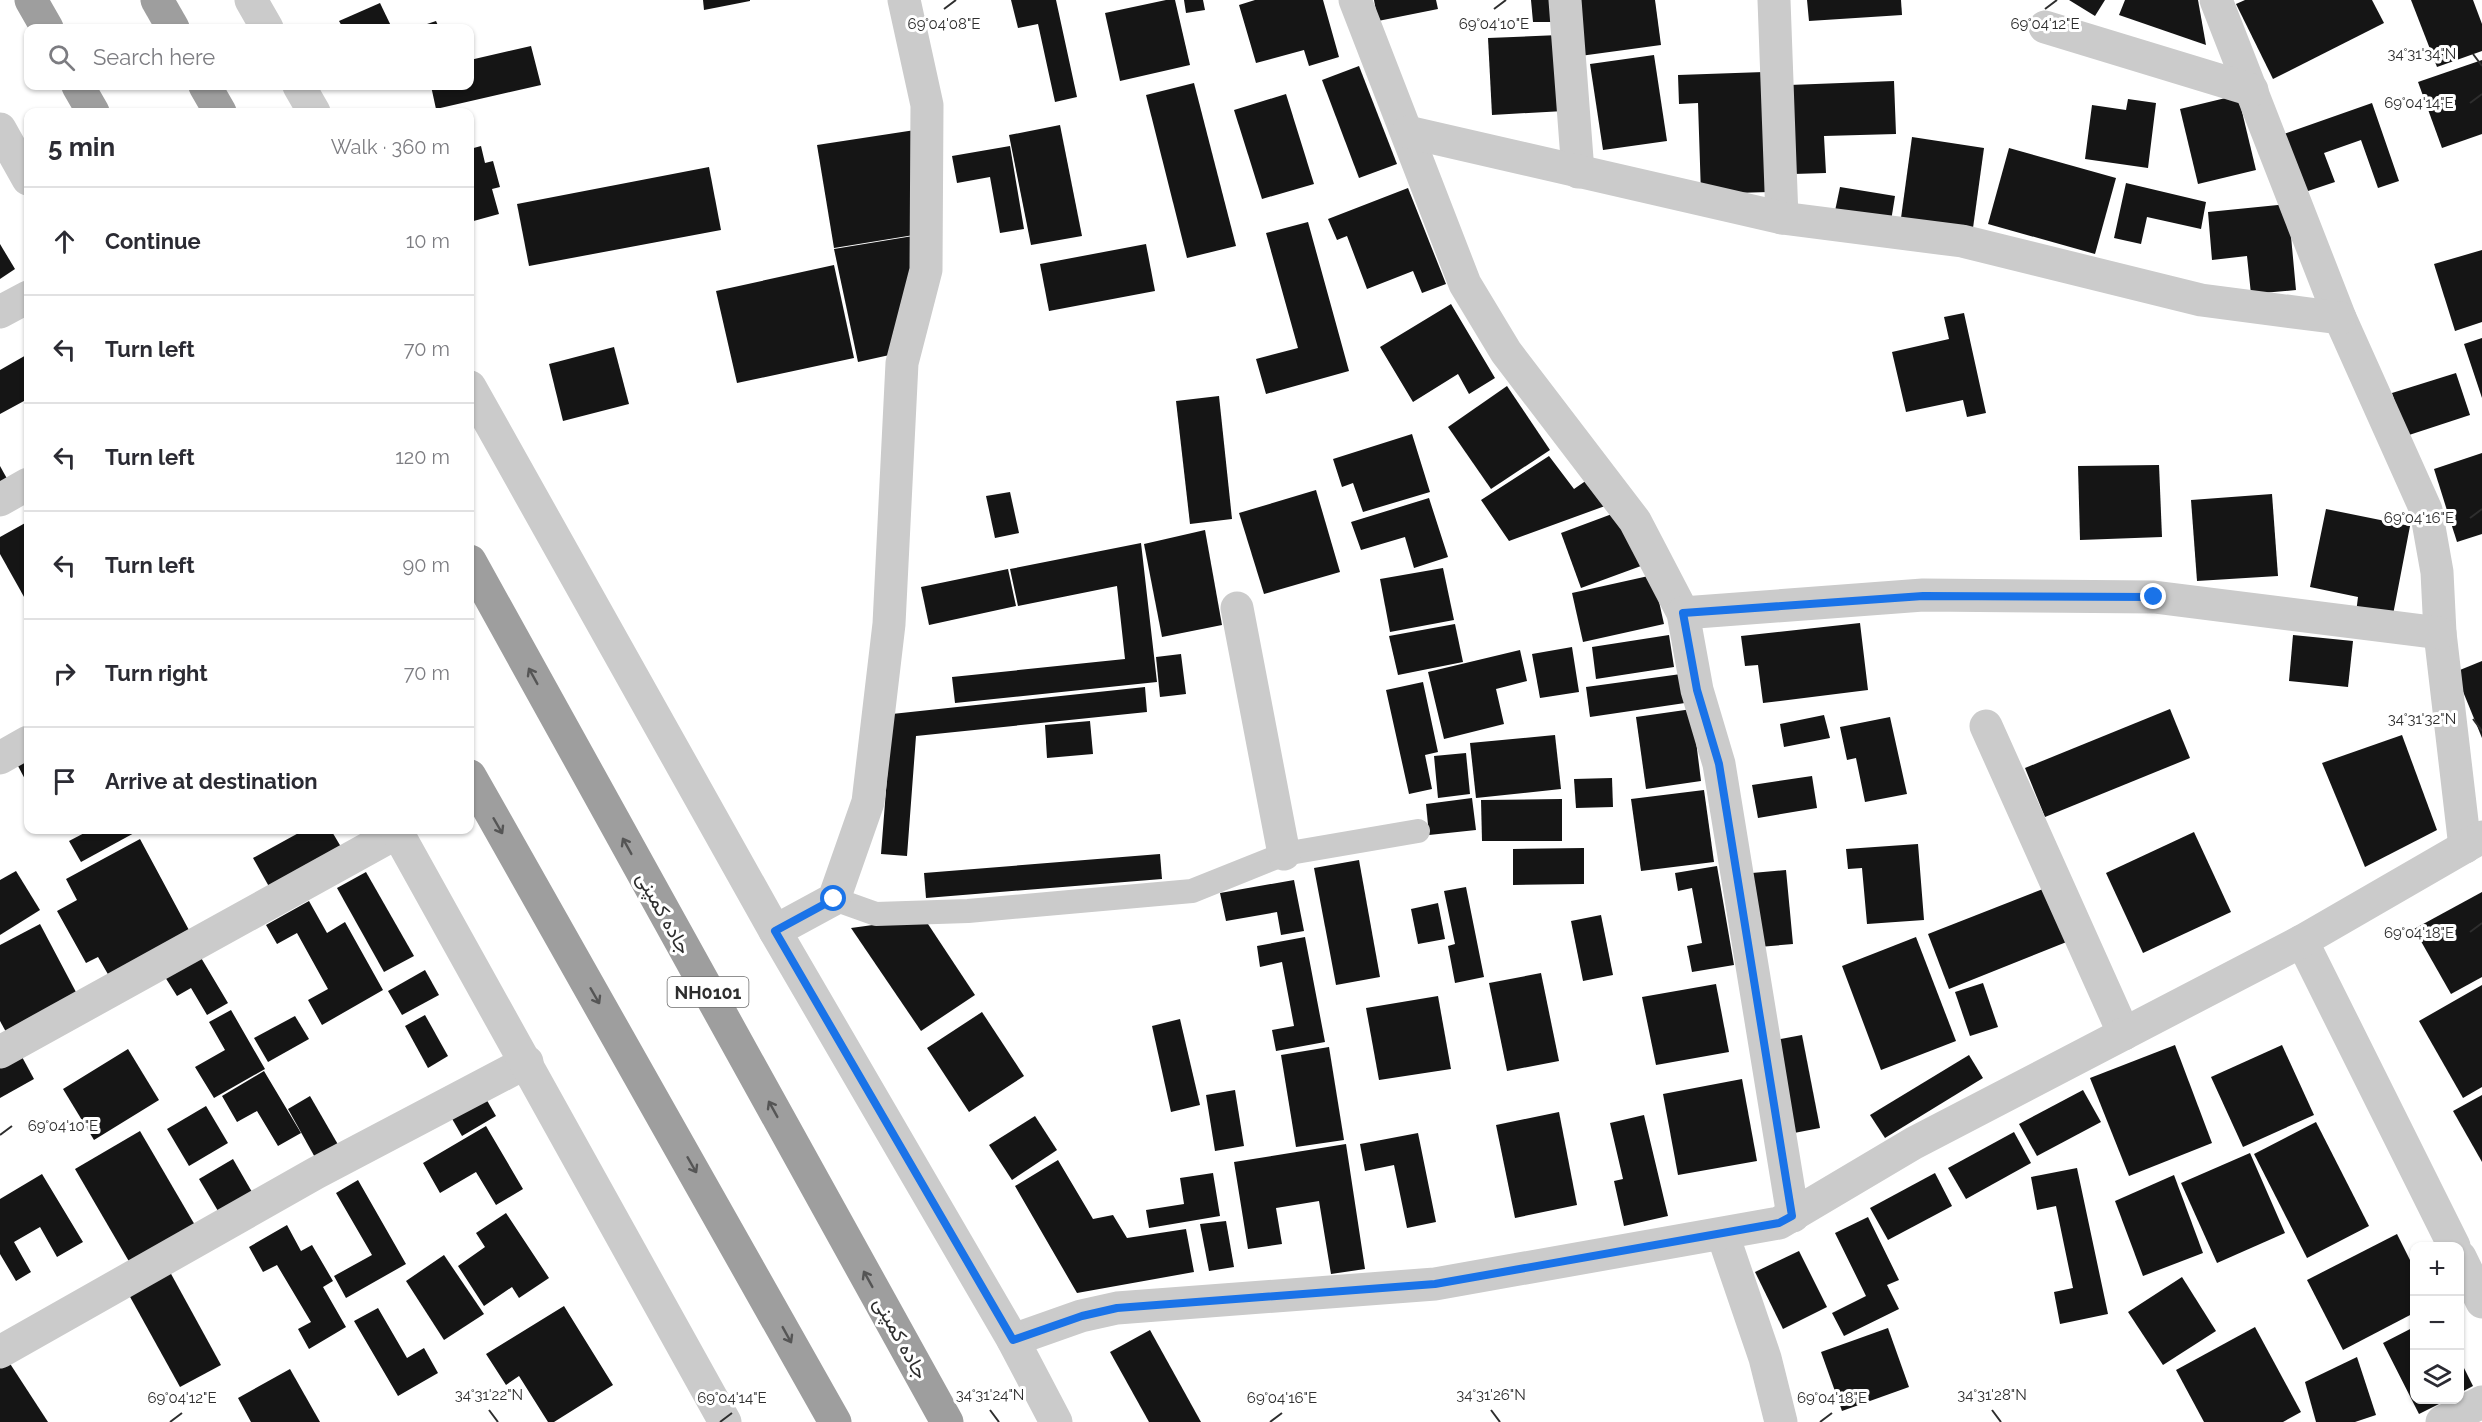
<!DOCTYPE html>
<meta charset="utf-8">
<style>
body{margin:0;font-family:Raleway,Vazirmatn,sans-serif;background:#f7f7f7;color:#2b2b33}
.controls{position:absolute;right:18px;bottom:18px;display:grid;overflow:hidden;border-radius:12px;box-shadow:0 2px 4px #0004}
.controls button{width:54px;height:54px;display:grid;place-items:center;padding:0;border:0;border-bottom:2px solid #e1e1e2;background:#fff;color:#2b2b33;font:30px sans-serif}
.stop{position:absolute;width:18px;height:18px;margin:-14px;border:4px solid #1a73e8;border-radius:50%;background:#fff}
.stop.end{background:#1a73e8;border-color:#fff;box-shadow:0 2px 6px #0008}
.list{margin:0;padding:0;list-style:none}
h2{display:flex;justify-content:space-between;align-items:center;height:78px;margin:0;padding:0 24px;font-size:26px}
h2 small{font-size:20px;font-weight:400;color:#7c7c81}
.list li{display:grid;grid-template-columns:39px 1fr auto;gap:18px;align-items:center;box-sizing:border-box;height:108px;padding:0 24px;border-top:2px solid #e1e1e2}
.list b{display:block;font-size:22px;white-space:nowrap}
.list em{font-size:20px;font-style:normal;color:#7c7c81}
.icon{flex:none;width:33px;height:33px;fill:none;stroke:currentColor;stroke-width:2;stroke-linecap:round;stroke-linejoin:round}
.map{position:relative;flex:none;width:2482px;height:1422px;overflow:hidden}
.search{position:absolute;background:#fff;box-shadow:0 2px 4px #0004;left:24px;top:24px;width:450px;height:66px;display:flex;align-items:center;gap:15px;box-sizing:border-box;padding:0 21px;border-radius:12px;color:#7c7c81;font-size:22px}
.panel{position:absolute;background:#fff;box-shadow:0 2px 4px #0004;left:24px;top:108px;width:450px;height:726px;border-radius:12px}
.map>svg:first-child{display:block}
</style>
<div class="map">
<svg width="2482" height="1422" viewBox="0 0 2482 1422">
<rect width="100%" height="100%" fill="#fff"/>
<g fill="#151515">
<polygon points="703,0 750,0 750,1 704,10"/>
<polygon points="1011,0 1056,0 1077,97 1055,102 1038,24 1018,28"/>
<polygon points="1166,0 1175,0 1190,65 1120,81 1105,13"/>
<polygon points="1184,0 1203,0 1205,10 1186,13"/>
<polygon points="1255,0 1323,0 1339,57 1309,66 1304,50 1256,63 1239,5"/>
<polygon points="1374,0 1436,0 1438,9 1378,21"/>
<polygon points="1531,0 1555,0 1557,22 1533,22"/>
<polygon points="1573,0 1655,0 1661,45 1580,56"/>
<polygon points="1807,0 1901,0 1902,15 1809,21"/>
<polygon points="2069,0 2105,0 2095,16"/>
<polygon points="2125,0 2198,0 2206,45 2119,15"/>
<polygon points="2245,0 2372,0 2384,23 2273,79 2236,4"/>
<polygon points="2411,0 2473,0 2482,24 2482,51 2437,67"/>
<polygon points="380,3 392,28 343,28 339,21"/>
<polygon points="436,21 439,28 415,28"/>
<polygon points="1559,35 1564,111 1492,115 1488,38"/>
<polygon points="531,46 541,85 436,109 431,86 470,86 470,60"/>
<polygon points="1654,55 1667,141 1603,150 1590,64"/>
<polygon points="2482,60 2482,134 2442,148 2418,82"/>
<polygon points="1359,66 1397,164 1359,178 1322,80"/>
<polygon points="1764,72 1769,192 1701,194 1698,103 1679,104 1678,75"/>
<polygon points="1894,81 1896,134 1824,136 1826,173 1793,174 1789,85"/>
<polygon points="1194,83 1236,246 1187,258 1146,95"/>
<polygon points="1286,94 1314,184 1262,199 1234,110"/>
<polygon points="2238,95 2256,170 2198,184 2180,109"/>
<polygon points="2128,99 2156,103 2148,168 2085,159 2092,105 2126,110"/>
<polygon points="2372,103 2399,181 2378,188 2361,140 2324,153 2335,182 2305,192 2284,134"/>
<polygon points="1060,125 1082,236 1031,245 1009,135"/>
<polygon points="915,130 920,234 834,248 817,145"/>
<polygon points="1912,137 1984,148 1973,228 1901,218"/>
<polygon points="481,146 485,163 493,161 500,187 492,189 499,214 470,222 470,149"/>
<polygon points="1010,146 1024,229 1000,233 990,177 957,183 952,156"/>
<polygon points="2009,148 2116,178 2095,254 1988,224"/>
<polygon points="709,167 721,230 529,266 517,204"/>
<polygon points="2126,183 2206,202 2201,229 2147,217 2141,244 2114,238"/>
<polygon points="1840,187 1895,196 1891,221 1835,211"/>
<polygon points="1408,188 1446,284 1422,293 1413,271 1367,289 1347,236 1337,240 1328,219"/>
<polygon points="2288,204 2296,290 2251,294 2247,256 2212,260 2208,212"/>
<polygon points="1308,222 1349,371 1266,394 1256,359 1298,348 1266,233"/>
<polygon points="919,235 894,354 858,362 834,249"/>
<polygon points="0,244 15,269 0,279"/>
<polygon points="1146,244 1155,291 1049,311 1040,264"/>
<polygon points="2482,250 2482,322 2455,331 2434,264"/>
<polygon points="834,265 854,358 737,383 716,291"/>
<polygon points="1451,304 1495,378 1469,394 1458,374 1413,402 1380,347"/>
<polygon points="1964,313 1986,413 1967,417 1963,400 1906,412 1892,352 1949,339 1944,317"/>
<polygon points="2482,338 2482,398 2464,344"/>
<polygon points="614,347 629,404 563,421 549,364"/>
<polygon points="28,354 28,409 24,401 0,414 0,370"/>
<polygon points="2456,373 2470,415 2406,436 2392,393"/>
<polygon points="1507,386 1550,450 1491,489 1448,427"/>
<polygon points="1219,396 1232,519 1190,524 1176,401"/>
<polygon points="1412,434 1430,492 1363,512 1353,483 1342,487 1333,459"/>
<polygon points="2482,453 2482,534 2457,542 2434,469"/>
<polygon points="1549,456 1574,489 1587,480 1605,506 1509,541 1481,500"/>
<polygon points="2159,465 2162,537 2080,540 2078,466"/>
<polygon points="0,466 10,484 0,489"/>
<polygon points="1316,490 1340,572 1264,594 1239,513"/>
<polygon points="1010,492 1019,533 995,538 986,496"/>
<polygon points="2272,494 2278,576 2197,581 2191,500"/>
<polygon points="1429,498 1448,557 1414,568 1405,537 1361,550 1351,522"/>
<polygon points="2326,509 2410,526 2392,620 2356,613 2358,597 2310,587"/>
<polygon points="1620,511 1641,566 1581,588 1561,533"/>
<polygon points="27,522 28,524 28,604 0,554 0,537"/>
<polygon points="1205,530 1222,625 1162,637 1144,544"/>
<polygon points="1141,543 1157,682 955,703 952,677 1125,659 1117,586 1018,606 1010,569"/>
<polygon points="1443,568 1454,620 1390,632 1380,579"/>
<polygon points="1008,569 1016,606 929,625 921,587"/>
<polygon points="1653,575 1664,624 1583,642 1572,593"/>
<polygon points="1860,623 1868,690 1763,703 1758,665 1745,666 1741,636"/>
<polygon points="1455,624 1463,662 1398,675 1389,636"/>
<polygon points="1669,635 1674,667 1596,679 1592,647"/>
<polygon points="2293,635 2353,641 2348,687 2289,681"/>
<polygon points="1572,647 1579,692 1540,698 1532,654"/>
<polygon points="1520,650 1527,681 1496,689 1504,724 1444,739 1428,672"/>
<polygon points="1181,654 1186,694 1160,697 1156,657"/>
<polygon points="2482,661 2482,738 2455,672"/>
<polygon points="1681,674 1685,703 1590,717 1586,687"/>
<polygon points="1423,682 1438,752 1425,755 1432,789 1409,794 1386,690"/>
<polygon points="1145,687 1147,712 916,736 907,856 881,854 892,714"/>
<polygon points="1692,709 1701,781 1646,789 1636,717"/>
<polygon points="2170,709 2190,758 2045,817 2025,768"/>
<polygon points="1824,715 1830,738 1784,747 1780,724"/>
<polygon points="1890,717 1907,794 1865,802 1856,758 1847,760 1840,727"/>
<polygon points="1090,721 1093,754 1047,758 1045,725"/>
<polygon points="1555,735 1561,789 1476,798 1470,743"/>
<polygon points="2402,735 2437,830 2365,867 2322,763"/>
<polygon points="1466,753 1470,794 1438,798 1434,756"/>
<polygon points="28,758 28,785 17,764"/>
<polygon points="1812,776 1817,808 1758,818 1752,785"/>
<polygon points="1612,778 1613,807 1576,808 1574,779"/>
<polygon points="1704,790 1714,862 1641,871 1631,799"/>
<polygon points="1472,798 1476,830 1429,835 1426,804"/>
<polygon points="1562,799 1562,841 1482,841 1481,800"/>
<polygon points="90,830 134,830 136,832 81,862 69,841"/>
<polygon points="304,830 331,830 344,852 272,892 253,858"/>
<polygon points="2194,832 2231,912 2143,953 2106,873"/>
<polygon points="140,839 190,932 109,976 98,957 86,963 57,911 77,900 66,879"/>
<polygon points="1918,844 1924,920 1867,924 1862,868 1848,869 1846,849"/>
<polygon points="1584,848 1584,884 1513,885 1513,849"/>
<polygon points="1160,854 1162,879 926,898 924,873"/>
<polygon points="1359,860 1380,977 1336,985 1314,868"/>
<polygon points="1717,866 1734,965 1692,972 1687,946 1702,943 1692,888 1678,891 1675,873"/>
<polygon points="1786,870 1793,944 1759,947 1752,873"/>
<polygon points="16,871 40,910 0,935 0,880"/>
<polygon points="366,872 414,956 384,972 337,888"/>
<polygon points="1294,880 1304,931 1281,935 1277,912 1226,921 1220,893"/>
<polygon points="1466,887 1484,977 1455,983 1448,946 1455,944 1444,891"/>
<polygon points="2048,887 2069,941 1949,989 1928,934"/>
<polygon points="2482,892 2482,977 2451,994 2414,929"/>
<polygon points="309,901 327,933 345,922 383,990 322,1025 308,1000 328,989 297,933 277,944 266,925"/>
<polygon points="1438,903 1445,939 1418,944 1411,909"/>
<polygon points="1601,915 1613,975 1583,981 1571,921"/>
<polygon points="924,918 975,995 921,1031 851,928"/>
<polygon points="40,924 77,994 6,1032 0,1021 0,945"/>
<polygon points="1305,937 1325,1042 1276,1051 1272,1030 1294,1026 1282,962 1260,967 1257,946"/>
<polygon points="1916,937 1956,1041 1881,1070 1842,966"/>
<polygon points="200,956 228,1003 207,1015 191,988 177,996 165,977"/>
<polygon points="425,970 439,995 402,1015 388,991"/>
<polygon points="1541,973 1559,1061 1507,1071 1489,983"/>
<polygon points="1983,983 1998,1027 1970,1036 1955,992"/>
<polygon points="1716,984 1729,1052 1656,1065 1642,997"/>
<polygon points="2482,985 2482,1087 2463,1098 2419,1021"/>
<polygon points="1438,996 1451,1069 1379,1080 1366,1008"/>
<polygon points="231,1010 265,1069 214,1098 195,1067 225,1050 209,1022"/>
<polygon points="982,1012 1024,1076 969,1112 927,1048"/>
<polygon points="425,1015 448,1056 428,1068 405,1026"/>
<polygon points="295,1016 309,1039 268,1062 254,1038"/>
<polygon points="1180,1019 1200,1105 1171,1112 1152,1026"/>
<polygon points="1802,1035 1820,1128 1794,1133 1775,1040"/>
<polygon points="2175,1045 2212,1143 2129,1176 2090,1078"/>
<polygon points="2282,1045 2314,1115 2243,1147 2211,1077"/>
<polygon points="1329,1047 1344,1140 1296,1147 1281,1055"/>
<polygon points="128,1049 159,1100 94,1140 63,1089"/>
<polygon points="21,1055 34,1079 0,1098 0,1066"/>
<polygon points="1969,1055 1983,1078 1885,1138 1870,1115"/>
<polygon points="264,1071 301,1133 278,1146 257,1111 237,1122 222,1096"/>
<polygon points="1742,1079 1757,1161 1678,1175 1663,1094"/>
<polygon points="1235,1090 1244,1146 1215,1151 1206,1095"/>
<polygon points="2083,1090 2101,1122 2037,1156 2019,1124"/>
<polygon points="2482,1095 2482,1162 2453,1111"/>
<polygon points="310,1096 340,1148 317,1161 288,1109"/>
<polygon points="485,1097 496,1116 462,1136 451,1117"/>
<polygon points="206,1106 228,1143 189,1166 167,1129"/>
<polygon points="1559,1112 1577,1205 1515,1218 1496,1125"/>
<polygon points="1644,1115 1668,1216 1624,1226 1614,1181 1623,1179 1610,1123"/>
<polygon points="1035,1116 1057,1150 1012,1180 989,1145"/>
<polygon points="2316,1122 2369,1226 2307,1258 2254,1154"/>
<polygon points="486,1126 523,1189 496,1205 476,1172 440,1193 423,1163"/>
<polygon points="140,1131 199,1232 134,1270 75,1169"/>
<polygon points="2014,1132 2031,1163 1966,1199 1948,1168"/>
<polygon points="1418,1133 1436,1222 1407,1228 1394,1165 1365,1171 1360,1144"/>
<polygon points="1346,1144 1365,1269 1331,1274 1319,1201 1276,1208 1282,1244 1248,1249 1234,1162"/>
<polygon points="2250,1153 2285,1233 2217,1263 2181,1183"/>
<polygon points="233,1159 252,1192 218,1211 199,1179"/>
<polygon points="1058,1160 1093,1219 1113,1215 1127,1238 1186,1229 1194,1272 1077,1293 1015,1186"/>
<polygon points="2077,1168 2108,1314 2060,1324 2054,1292 2073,1288 2056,1206 2037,1210 2031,1177"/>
<polygon points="1213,1173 1220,1216 1149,1228 1146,1210 1184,1204 1180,1178"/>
<polygon points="1935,1173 1952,1206 1888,1240 1870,1208"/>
<polygon points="42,1174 83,1242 57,1257 40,1227 14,1242 31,1272 16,1281 0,1254 0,1199"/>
<polygon points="2174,1175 2203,1253 2143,1276 2115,1201"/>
<polygon points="358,1180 406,1264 346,1298 334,1276 372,1255 336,1193"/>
<polygon points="506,1213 549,1278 519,1298 512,1287 484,1306 458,1266 485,1247 476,1233"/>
<polygon points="1868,1217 1899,1280 1887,1285 1899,1309 1844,1336 1832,1313 1866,1296 1835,1233"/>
<polygon points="1226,1221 1234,1267 1209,1271 1200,1224"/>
<polygon points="287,1225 301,1251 312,1245 333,1281 323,1287 346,1327 309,1349 298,1329 311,1322 277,1265 263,1272 249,1247"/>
<polygon points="2397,1234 2414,1268 2414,1313 2343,1350 2307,1280"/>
<polygon points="1799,1251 1827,1307 1783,1329 1755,1272"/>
<polygon points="444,1255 484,1314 444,1340 406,1281"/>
<polygon points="170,1272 221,1365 180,1387 129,1295"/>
<polygon points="2182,1277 2216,1331 2163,1365 2128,1312"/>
<polygon points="564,1306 613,1385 554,1422 548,1422 519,1376 506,1385 486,1354"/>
<polygon points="378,1308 407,1358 424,1348 438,1373 398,1396 354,1321"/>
<polygon points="2255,1327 2301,1412 2283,1422 2204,1422 2176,1370"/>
<polygon points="2414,1327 2414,1400 2447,1400 2419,1414 2383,1343"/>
<polygon points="1888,1328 1909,1387 1842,1411 1821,1352"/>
<polygon points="1150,1330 1201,1422 1149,1422 1110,1352"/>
<polygon points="2357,1357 2376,1415 2355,1422 2316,1422 2305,1382"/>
<polygon points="7,1359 48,1422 0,1422 0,1363"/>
<polygon points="2460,1360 2473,1386 2460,1393"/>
<polygon points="290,1369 320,1422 251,1422 238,1398"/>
</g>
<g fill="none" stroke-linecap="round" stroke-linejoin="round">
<polyline stroke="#cbcbcb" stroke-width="24" points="834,899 876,914 968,911 1192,891 1284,854 1418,831"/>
<g stroke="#cbcbcb" stroke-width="33">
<polyline points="1355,0 1465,284 1506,352 1635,521 1683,613 1697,690 1719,764 1793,1216"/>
<polyline points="1565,0 1578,172"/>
<polyline points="1774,0 1782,218"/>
<polyline points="2216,0 2340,318 2426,510 2437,572 2440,633 2465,847"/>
<polyline points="2045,27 2252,90"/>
<polyline points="1408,132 1782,218 1962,241 2201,300 2340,318"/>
<polyline points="0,500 28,484"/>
<polyline points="1237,608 1284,854"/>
<polyline points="1683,613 1923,595 2154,597 2440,633"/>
<polyline points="1986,726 2124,1034"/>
<polyline points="0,758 28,742"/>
<polyline points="775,931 834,899 868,802 889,624 902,363 926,270 927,105 904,0"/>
<polyline points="2302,941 2454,1246"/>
<polyline points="0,1052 398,832"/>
<polyline points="1723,1235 1765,1358 1781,1422"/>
<polyline points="2460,1257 2482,1302"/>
<polyline points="1013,1340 1081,1316 1117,1308 1435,1284 1779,1223 1914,1143 2302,941 2482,837"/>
<polyline points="0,1352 316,1173 527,1062"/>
<polyline points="2442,1422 2482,1402"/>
</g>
<g stroke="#cbcbcb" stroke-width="33">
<polyline points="251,0 267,28"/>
<polyline points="299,86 314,112"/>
<polyline points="0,129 28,179"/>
<polyline points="0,312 28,297"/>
<polyline points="470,387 775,931 1013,1340 1056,1422"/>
<polyline points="396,830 725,1422"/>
</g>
<g stroke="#9e9e9e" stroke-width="33">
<polyline points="31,0 47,28"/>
<polyline points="157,0 173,28"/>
<polyline points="78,86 93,112"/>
<polyline points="205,86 220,112"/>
<polyline points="470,561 947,1422"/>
<polyline points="470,776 835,1422"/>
</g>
</g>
<defs><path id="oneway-shaft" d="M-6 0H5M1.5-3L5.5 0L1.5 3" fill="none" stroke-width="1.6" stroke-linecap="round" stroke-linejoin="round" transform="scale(1.5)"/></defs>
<g stroke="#555">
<use href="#oneway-shaft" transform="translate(533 676) rotate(-119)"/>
<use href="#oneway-shaft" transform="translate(498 826) rotate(60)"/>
<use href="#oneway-shaft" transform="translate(627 846) rotate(-119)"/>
<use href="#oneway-shaft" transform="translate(595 996) rotate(60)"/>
<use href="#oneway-shaft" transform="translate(773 1109) rotate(-119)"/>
<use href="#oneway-shaft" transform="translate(692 1165) rotate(60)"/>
<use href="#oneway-shaft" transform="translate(868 1279) rotate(-119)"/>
<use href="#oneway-shaft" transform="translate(787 1335) rotate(61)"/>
</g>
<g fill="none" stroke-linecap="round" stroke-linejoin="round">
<polyline stroke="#1a73e8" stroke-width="8" points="834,899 775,931 1013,1340 1082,1316 1117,1308 1435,1284 1779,1223 1792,1216 1719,764 1697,690 1683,613 1923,596 2154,597"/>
</g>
<path fill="none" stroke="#2e2e2e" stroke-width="2" d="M944 9 956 0M1494 9 1506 0M2045 9 2057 0M2473 54 2482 66M2470 103 2482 94M2470 518 2482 509M2473 719 2482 731M2470 932 2482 923M0 1135 12 1126M489 1410 498 1422M990 1410 999 1422M1491 1410 1500 1422M1992 1410 2001 1422M170 1422 182 1413M720 1422 732 1413M1270 1422 1282 1413M1820 1422 1832 1413"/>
<g text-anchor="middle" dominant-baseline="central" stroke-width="6" stroke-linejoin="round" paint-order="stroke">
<rect fill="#fff" stroke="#6d6d6d" stroke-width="1.5" x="667.5" y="977" width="81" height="30" rx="4.5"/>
<g font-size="18" font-weight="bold" fill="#2e2e2e">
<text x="708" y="992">NH0101</text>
</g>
<g font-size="20" fill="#2e2e2e" stroke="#fff">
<text transform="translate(664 913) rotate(61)">جاده کمپنی</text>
<text transform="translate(901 1338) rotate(61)">جاده کمپنی</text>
</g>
</g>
<g font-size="15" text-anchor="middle" fill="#2e2e2e" stroke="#fff" stroke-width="6" stroke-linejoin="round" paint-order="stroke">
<text x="944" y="29">69°04'08"E</text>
<text x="1494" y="29">69°04'10"E</text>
<text x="2045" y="29">69°04'12"E</text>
<text x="2422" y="59">34°31'34"N</text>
<text x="2419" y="108">69°04'14"E</text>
<text x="2419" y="523">69°04'16"E</text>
<text x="2422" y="724">34°31'32"N</text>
<text x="2419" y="938">69°04'18"E</text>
<text x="63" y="1131">69°04'10"E</text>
<text x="489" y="1400">34°31'22"N</text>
<text x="990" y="1400">34°31'24"N</text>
<text x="1491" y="1400">34°31'26"N</text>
<text x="1992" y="1400">34°31'28"N</text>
<text x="182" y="1403">69°04'12"E</text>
<text x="732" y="1403">69°04'14"E</text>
<text x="1282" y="1403">69°04'16"E</text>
<text x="1832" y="1403">69°04'18"E</text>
</g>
</svg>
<div class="controls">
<button>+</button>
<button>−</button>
<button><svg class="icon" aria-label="layers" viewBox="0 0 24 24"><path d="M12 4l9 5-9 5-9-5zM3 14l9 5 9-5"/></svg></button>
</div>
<div class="stop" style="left:834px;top:899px"></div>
<div class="stop end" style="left:2154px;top:597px"></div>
<div class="search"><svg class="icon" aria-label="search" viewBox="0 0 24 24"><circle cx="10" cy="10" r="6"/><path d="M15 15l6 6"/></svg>Search here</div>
<section class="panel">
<h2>5 min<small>Walk · 360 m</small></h2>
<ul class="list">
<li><svg class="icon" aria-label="ahead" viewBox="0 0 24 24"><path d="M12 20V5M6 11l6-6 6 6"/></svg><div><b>Continue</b></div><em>10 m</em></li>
<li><svg class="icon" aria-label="left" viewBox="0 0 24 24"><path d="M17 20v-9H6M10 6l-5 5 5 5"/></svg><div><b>Turn left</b></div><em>70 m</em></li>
<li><svg class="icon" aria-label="left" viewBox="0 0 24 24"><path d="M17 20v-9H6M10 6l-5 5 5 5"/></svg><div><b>Turn left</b></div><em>120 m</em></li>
<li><svg class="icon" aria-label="left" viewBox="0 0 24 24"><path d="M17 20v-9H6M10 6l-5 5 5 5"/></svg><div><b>Turn left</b></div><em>90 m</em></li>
<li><svg class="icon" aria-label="right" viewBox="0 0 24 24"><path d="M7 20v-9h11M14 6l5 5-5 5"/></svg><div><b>Turn right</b></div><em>70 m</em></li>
<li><svg class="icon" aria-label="arrive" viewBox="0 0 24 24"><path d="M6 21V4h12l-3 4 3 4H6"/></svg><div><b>Arrive at destination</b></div></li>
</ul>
</section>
</div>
